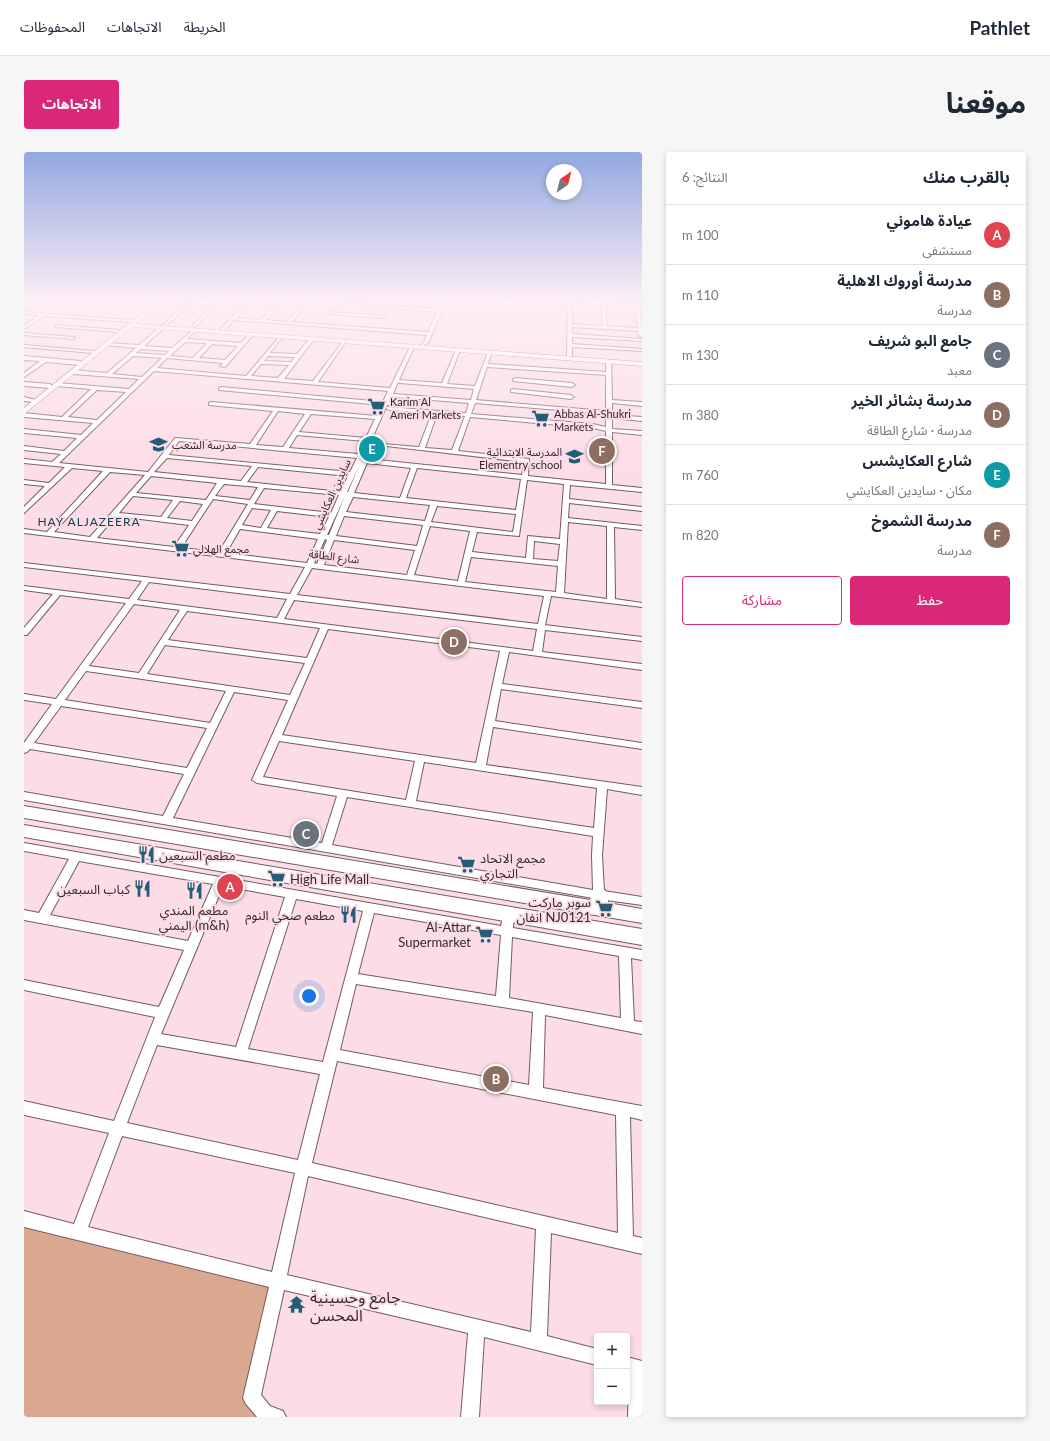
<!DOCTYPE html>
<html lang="ar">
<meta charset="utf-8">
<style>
body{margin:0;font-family:Lato,"Noto Sans Arabic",sans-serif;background:#f6f6f7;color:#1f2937;direction:rtl}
.controls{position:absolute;right:12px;bottom:12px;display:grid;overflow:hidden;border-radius:4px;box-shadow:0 2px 6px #0003}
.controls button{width:36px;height:36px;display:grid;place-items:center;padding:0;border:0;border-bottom:1px solid #e0e1e3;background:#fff;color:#1f2937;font:20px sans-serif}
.compass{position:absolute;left:522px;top:12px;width:36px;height:36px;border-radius:50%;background:#fff;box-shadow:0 2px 6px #0003;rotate:35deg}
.you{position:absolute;left:285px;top:844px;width:14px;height:14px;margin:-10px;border:3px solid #fff;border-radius:50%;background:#1a73e8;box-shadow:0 0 0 6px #1a73e833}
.badge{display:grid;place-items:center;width:26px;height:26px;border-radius:50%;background:#db2777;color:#fff;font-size:13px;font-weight:700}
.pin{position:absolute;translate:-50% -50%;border:2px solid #fff;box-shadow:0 1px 4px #0006}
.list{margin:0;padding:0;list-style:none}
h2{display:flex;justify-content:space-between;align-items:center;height:52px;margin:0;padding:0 16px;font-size:17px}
h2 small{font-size:13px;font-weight:400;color:#747a83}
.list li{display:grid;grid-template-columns:26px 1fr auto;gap:12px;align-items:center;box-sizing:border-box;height:60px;padding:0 16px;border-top:1px solid #e0e1e3}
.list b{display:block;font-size:15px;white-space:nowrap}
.list p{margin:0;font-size:13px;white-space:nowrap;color:#747a83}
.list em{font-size:13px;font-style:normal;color:#747a83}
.actions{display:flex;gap:8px;padding:12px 16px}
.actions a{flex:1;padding:9px 0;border:1px solid #db2777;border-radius:4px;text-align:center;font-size:14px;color:#db2777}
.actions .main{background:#db2777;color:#fff}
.map{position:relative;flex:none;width:618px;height:1265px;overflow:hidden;direction:ltr;border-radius:4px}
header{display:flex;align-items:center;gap:24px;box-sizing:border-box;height:56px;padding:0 20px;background:#fff;border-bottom:1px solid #e0e1e3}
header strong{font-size:19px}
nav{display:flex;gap:22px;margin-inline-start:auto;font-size:14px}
.intro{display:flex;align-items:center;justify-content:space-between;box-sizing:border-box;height:96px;padding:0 24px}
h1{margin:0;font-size:28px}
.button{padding:10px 18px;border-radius:4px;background:#db2777;color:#fff;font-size:14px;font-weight:700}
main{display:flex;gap:24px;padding:0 24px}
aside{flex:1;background:#fff;border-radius:4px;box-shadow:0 2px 6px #0003}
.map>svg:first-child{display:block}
</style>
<header>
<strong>Pathlet</strong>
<nav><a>الخريطة</a><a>الاتجاهات</a><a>المحفوظات</a></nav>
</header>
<div class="intro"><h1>موقعنا</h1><a class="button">الاتجاهات</a></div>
<main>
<aside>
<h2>بالقرب منك<small>النتائج: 6</small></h2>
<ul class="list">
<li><span class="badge" style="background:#e0444e">A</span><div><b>عيادة هاموني</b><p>مستشفى</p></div><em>100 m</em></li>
<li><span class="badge" style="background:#8d6e63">B</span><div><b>مدرسة أوروك الاهلية</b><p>مدرسة</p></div><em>110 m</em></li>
<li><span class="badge" style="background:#6b7280">C</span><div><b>جامع البو شريف</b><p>معبد</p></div><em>130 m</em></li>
<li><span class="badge" style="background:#8d6e63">D</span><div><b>مدرسة بشائر الخير</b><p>مدرسة · شارع الطاقة</p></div><em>380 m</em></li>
<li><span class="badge" style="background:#0f9aa8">E</span><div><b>شارع العكايشس</b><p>مكان · سايدين العكايشي</p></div><em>760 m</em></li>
<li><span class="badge" style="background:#8d6e63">F</span><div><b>مدرسة الشموخ</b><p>مدرسة</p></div><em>820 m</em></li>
</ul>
<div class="actions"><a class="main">حفظ</a><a>مشاركة</a></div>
</aside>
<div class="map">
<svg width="618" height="1265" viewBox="0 0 618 1265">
<rect width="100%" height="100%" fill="#fcdce7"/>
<polygon fill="#daa88f" points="0,1067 253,1129 228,1246 253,1265 0,1265"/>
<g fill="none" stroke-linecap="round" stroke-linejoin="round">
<defs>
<g id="minor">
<polygon points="9,148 14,148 0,157 0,154"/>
<path d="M165 148 193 151 195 148H200L170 176 168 174 190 153 167 151 120 194 148 196 170 177 172 178 163 187 217 191 226 181 230 182 201 215 196 214 199 211 143 206 133 216 222 224 257 183 259 184 246 201 273 202 286 186 290 187 260 227 289 229 320 188 322 189 294 230 366 236 386 195 388 194 390 195 375 228 418 231 432 198 434 197 436 198 423 232 451 234 464 200 466 199 468 200 464 212 582 220V209L587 208 588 248 618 250V254L588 251V263L618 265V269L588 266V277L618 279V283L588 280V333L618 336V340L546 333 545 347 618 355V359L545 351 544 366 618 374V378L590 375 591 447 618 451V455L527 444 521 473 618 485V489L521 478 518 500 618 512V518L485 500 478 532 618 550V556L477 537 471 569 618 591V597L469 575 462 613 618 635V643L583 637 578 703 580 739 618 745V753L575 747 0 648V640L139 664 160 622 6 597 3 600 0 601V591L28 552 0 548V542L32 547 102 451 36 443 3 483H0V476L29 442 0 438V434L105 447 118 429 0 415V411L266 442 281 415 0 381V377L23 380 79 319 48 316 0 361V355L21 334 0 332V328L25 331 41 315 0 311V307L28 310 37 302 0 298V294L40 299 53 286 0 281V277L57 283 69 271 0 265V261L38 265 67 237 32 234V232L34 231 105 237 115 227 49 222 46 220 49 218 83 221 112 196 83 193 81 191 115 193 137 174H140V172ZM161 190 183 191 169 206 146 204ZM188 192 214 194 201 208 175 206ZM117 197 145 199 141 203 112 201ZM109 204 138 206 118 225 88 222ZM244 204 271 205 267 210 240 209ZM237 212 265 213 254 226 227 224ZM463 215 582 223V259L452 248ZM130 219 364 239 359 250 197 235 195 236V238L358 253 353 264 187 250 185 251V253L249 259 226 292 151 286 124 320 35 311ZM374 230 376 231 450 237 447 248 369 242ZM73 238 102 240 73 268 44 265ZM368 244 370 245 445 251 442 261 363 255 362 256 365 258 408 261 395 295 346 291 363 253 369 252 365 250ZM451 251 582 262V275L569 272 447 262ZM254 259 281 262 259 295 232 293ZM287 262 351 267 342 286 275 280ZM413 262 441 264 428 298 401 296ZM446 265 569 276 582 279V332L504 324 505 307 434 299ZM273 283 341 289 334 302 265 296ZM155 289 333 306 326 320 145 303ZM345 292 500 310 498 323 344 307V304L340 303ZM143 306 228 314 217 329 130 320ZM343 311 387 316 376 346 330 341ZM336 312 324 340H323ZM234 315 324 324 317 340 223 330ZM393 316 497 327 492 358 382 346ZM86 320 121 323 66 385 30 380ZM127 324 193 331 182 348 112 341ZM503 328 540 332 536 387 504 384 502 406 448 400 453 380 495 384ZM200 332 234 335 226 348 191 344ZM240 336 315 343 307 361 230 352ZM109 344 149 348 137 365 95 361ZM321 344 305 383H303ZM329 345 406 353 401 369 322 360ZM189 347 224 352 195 400 157 396ZM156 349 179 352 168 369 143 366ZM413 354 492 362 489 380 407 370ZM228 356 247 358 237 376 218 373ZM253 359 305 365 296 382 243 376ZM92 364 165 373 150 395 73 386ZM320 364 399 373 393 394 312 384ZM544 370 583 374V447L540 441ZM406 374 446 379 434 429 390 423ZM216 377 294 387 283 411 202 401ZM301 387 303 388 293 412 290 411ZM310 388 391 398 383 423 300 413ZM510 389 536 392 534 409 509 407ZM447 405 534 414 532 440 441 430ZM288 416 520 444 514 472 273 443ZM125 430 263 447 253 466 113 448ZM270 448 513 477 509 499 260 467ZM110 452 156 458 115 521 65 514ZM163 459 296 476 283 506 144 488ZM304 477 476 499 452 611 258 583ZM141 493 281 511 266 543 123 522ZM62 519 202 539 186 571 41 548ZM210 540 264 548 228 628 233 631 313 644 298 691 149 666ZM37 554 183 576 163 616 10 591ZM255 589 391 609 382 648 239 625ZM400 610 573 636 570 676 392 649ZM323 645 569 684 568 703 569 738 308 693Z"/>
<polygon points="226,148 230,148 213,166 237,168 255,148 259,148 242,168 263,170 282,148 286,148 268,170 404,180 413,160 311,152 313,151 415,157 419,148 423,148 404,191 399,194 397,193 400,190 403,183 210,168 201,178 197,178 197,176"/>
<path d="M544 148 610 152V148H614L618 175V185L615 184 614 179 548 175V182L618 187V189L548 185V192L618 197V199L548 195V204L543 205ZM548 150 577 153 579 174 548 172ZM581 153 611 155 614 176 583 174Z"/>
<polygon points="0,160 107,168 109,169 107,170 20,164 0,177 0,174 15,163 0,162"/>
<polygon points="307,160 361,164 363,165 361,166 305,162"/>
<polygon points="33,173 94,178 96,179 94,180 31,175"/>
<polygon points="0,181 49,185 51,186 49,187 0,183"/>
<polygon points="0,193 69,199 71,200 69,201 0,195"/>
<polygon points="0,204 56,209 59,211 56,213 22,210 0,225 0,221 16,209 0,208"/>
<polygon points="491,226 548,231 551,233 548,235 489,229 489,227"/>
<polygon points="0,230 26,232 29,234 26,236 0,234"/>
<polygon points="489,237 547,243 550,245 547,247 487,240 487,238"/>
<polygon points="0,245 12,248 9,250 0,249"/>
<path d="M0 691 477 774 480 759 484 757 488 759 490 762 489 776 618 798V808L607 806 610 869 618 870V882L521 863 519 936 618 954V968L606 965 609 1084 618 1086V1102L527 1081 523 1184 573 1197V1213L460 1185 455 1265H437L444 1181 260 1138 237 1243 246 1254 259 1259 262 1265H233L222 1252 219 1246 245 1135 0 1075V1059L50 1072 85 981 0 963V949L90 969 131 865 0 838V828L135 855 160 798 0 768V758L15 761 45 707 0 699ZM55 709 189 732 164 789 26 763ZM199 734 261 745 212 895 137 882ZM272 747 339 759 299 910 224 897ZM350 761 477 783 472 844 334 822ZM488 785 595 804 597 866 485 846ZM332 832 509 860 505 933 316 898ZM133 893 296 922 274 1008 103 971ZM313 909 592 963 594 1081 288 1011ZM98 984 271 1021 248 1120 64 1075ZM284 1024 512 1077 507 1180 263 1123Z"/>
<polygon points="603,1205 618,1209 618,1265 604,1265 605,1222 603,1221"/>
</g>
<polygon id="tertiary" points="134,148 140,148 112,172 618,210 618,214 108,175 0,262 0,256"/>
<g id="primary">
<polygon points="0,654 566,748 569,738 575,736 581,738 584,743 584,751 618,757 618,771 0,666"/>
<polygon points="0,673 618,777 618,793 0,685"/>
</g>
</defs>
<use href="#minor" stroke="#755a63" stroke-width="2"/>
<use href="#tertiary" stroke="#755a63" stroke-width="1"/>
<use href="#primary" stroke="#755a63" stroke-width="2"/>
<use href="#minor" fill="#fff" fill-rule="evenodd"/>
<use href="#tertiary" fill="#fff" fill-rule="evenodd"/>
<use href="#primary" fill="#fff" fill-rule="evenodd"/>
</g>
<linearGradient id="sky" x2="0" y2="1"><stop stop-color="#92a8e1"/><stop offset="0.46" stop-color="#feeff4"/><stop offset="1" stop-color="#feeff4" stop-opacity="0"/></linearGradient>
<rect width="618" height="325" fill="url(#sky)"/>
<defs>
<symbol id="supermarket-bare" viewBox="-9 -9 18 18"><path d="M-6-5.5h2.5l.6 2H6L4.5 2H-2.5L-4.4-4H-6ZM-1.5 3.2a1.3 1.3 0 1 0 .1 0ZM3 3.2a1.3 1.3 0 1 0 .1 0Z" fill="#235e76" stroke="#fcdce7" stroke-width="2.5" paint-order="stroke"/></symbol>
<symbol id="school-bare" viewBox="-9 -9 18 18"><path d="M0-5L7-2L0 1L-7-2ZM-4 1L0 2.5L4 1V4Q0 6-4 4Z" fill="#235e76" stroke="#fcdce7" stroke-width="2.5" paint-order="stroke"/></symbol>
<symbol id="restaurant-bare" viewBox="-9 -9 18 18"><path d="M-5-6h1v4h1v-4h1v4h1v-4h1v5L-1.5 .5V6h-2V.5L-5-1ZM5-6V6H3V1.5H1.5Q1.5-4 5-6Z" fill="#235e76" stroke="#fcdce7" stroke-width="2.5" paint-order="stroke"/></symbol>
<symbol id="temple-bare" viewBox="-9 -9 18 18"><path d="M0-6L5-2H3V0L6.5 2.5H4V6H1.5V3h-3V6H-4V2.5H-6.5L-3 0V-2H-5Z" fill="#235e76" stroke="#fcdce7" stroke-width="2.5" paint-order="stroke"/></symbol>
</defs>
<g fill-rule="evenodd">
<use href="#supermarket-bare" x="340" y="242" width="25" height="25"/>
<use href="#supermarket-bare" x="504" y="254" width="25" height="25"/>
<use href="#school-bare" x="122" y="280" width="25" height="25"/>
<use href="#school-bare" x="538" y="292" width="25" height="25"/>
<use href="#supermarket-bare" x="144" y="384" width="25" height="25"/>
<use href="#restaurant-bare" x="110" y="690" width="25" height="25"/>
<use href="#supermarket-bare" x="430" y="700" width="25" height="25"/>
<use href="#supermarket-bare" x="240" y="714" width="25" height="25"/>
<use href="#restaurant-bare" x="106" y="724" width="25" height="25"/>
<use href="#restaurant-bare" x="158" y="726" width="25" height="25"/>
<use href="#supermarket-bare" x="568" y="744" width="25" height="25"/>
<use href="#restaurant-bare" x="312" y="750" width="25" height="25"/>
<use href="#supermarket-bare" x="448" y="770" width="25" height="25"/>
<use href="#temple-bare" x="260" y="1140" width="25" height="25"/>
</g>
<g text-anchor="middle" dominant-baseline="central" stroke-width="4" stroke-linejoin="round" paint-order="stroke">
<g font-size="11" fill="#35292d" stroke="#fcdce7" text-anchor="start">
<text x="366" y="249">Karim Al<tspan x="366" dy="13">Ameri Markets</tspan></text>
<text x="530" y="261">Abbas Al-Shukri<tspan x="530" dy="13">Markets</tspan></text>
<text x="148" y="292">مدرسة الشعب</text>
<text x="538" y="299" text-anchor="end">المدرسة الابتدائية<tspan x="538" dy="13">Elementry school</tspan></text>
<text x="169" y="396">مجمع الهلالي</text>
</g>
<g font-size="11" fill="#35292d" stroke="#fcdce7">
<text transform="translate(307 342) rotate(-65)">سايدين العكايشي</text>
<text transform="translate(310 404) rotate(7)">شارع الطاقة</text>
</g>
<g font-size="12" letter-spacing="1" fill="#124355" stroke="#fcdce7">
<text x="65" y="369">HAY ALJAZEERA</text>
</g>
<g font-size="13" fill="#35292d" stroke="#fcdce7" text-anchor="end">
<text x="135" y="703" text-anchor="start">مطعم السبعين</text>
<text x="456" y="706" text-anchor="start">مجمع الاتحاد<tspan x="456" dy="15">التجاري</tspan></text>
<text x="266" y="727" text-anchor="start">High Life Mall</text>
<text x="106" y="737">كباب السبعين</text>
<text x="567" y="750">سوبر ماركت<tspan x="567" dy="15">انفان NJ0121</tspan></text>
<text x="170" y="758" text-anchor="middle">مطعم المندي<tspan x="170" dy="15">اليمني (m&amp;h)</tspan></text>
<text x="311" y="763">مطعم صحي النوم</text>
<text x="447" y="775">Al-Attar<tspan x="447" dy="15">Supermarket</tspan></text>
</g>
<g font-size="16" fill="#35292d" stroke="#fcdce7" text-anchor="start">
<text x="286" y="1144">جامع وحسينية<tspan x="286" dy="18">المحسن</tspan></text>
</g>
</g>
</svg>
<div class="controls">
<button>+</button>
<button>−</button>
</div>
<svg class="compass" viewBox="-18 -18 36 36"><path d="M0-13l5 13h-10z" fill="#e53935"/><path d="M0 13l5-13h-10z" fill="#747a83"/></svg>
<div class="you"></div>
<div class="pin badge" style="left:206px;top:735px;background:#e0444e">A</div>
<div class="pin badge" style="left:472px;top:927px;background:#8d6e63">B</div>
<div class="pin badge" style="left:282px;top:682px;background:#6b7280">C</div>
<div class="pin badge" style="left:430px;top:490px;background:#8d6e63">D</div>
<div class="pin badge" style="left:348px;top:297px;background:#0f9aa8">E</div>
<div class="pin badge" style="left:578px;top:299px;background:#8d6e63">F</div>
</div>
</main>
